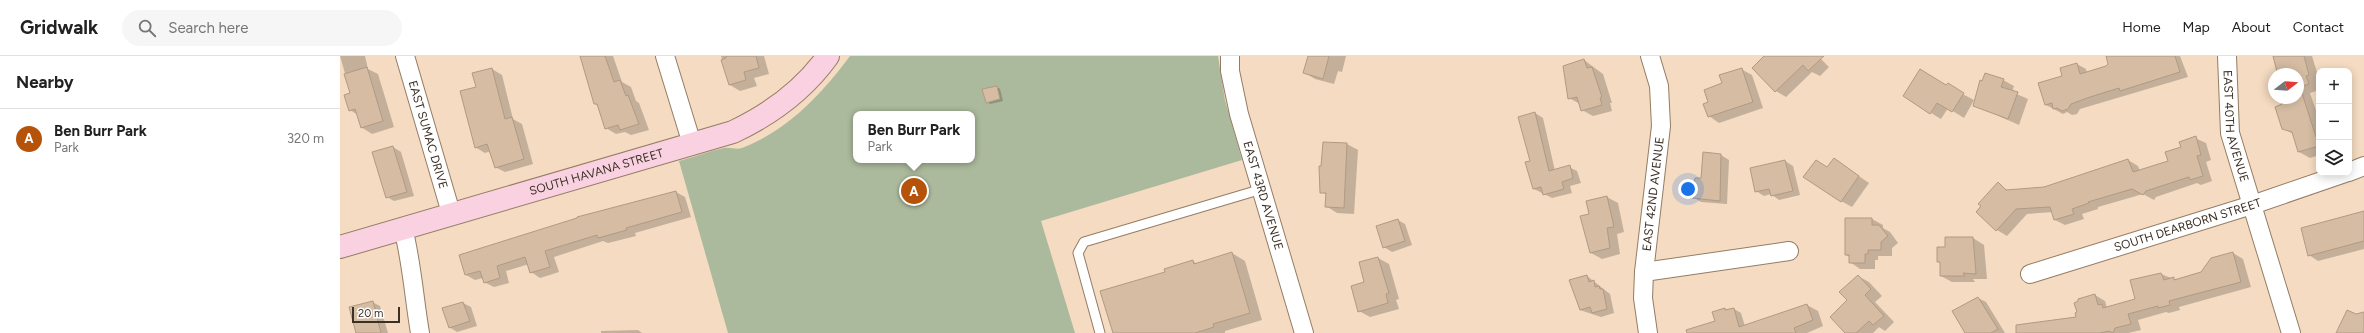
<!DOCTYPE html>
<meta charset="utf-8">
<style>
body{margin:0;font-family:Figtree,sans-serif;background:#f6f6f6;color:#222}
.controls{position:absolute;right:12px;top:12px;display:grid;overflow:hidden;border-radius:8px;box-shadow:0 2px 10px #0003}
.controls button{width:36px;height:36px;display:grid;place-items:center;padding:0;border:0;border-bottom:1px solid #e0e0e0;background:#fff;color:#222;font:20px sans-serif}
.compass{position:absolute;left:1928px;top:12px;width:36px;height:36px;border-radius:50%;background:#fff;box-shadow:0 2px 10px #0003;rotate:73deg}
.scale{position:absolute;left:12px;bottom:10px;width:48px;box-sizing:border-box;padding-left:4px;border:2px solid #3a3026;border-top:0;font-size:11px;line-height:14px;white-space:nowrap;color:#3a3026;-webkit-text-stroke:3px #fff;paint-order:stroke}
.you{position:absolute;left:1348px;top:133px;width:14px;height:14px;margin:-10px;border:3px solid #fff;border-radius:50%;background:#1a73e8;box-shadow:0 0 0 6px #1a73e833}
.badge{display:grid;place-items:center;width:26px;height:26px;border-radius:50%;background:#b45309;color:#fff;font-size:13px;font-weight:700}
.pin{position:absolute;translate:-50% -50%;border:2px solid #fff;box-shadow:0 1px 4px #0006}
.popup{position:absolute;left:513px;top:55px;width:122px;height:52px;box-sizing:border-box;display:grid;place-content:center;border-radius:8px;background:#fff;filter:drop-shadow(0 1px 3px #0005);font-size:13px;white-space:nowrap;color:#767676}
.popup b{font-size:15px;color:#222}
.popup::after{content:'';position:absolute;left:50%;top:100%;margin-left:-8px;border:8px solid transparent;border-top-color:#fff}
.list{margin:0;padding:0;list-style:none}
h2{display:flex;justify-content:space-between;align-items:center;height:52px;margin:0;padding:0 16px;font-size:17px}
h2 small{font-size:13px;font-weight:400;color:#767676}
.list li{display:grid;grid-template-columns:26px 1fr auto;gap:12px;align-items:center;box-sizing:border-box;height:60px;padding:0 16px;border-top:1px solid #e0e0e0}
.list b{display:block;font-size:15px;white-space:nowrap}
.list p{margin:0;font-size:13px;white-space:nowrap;color:#767676}
.list em{font-size:13px;font-style:normal;color:#767676}
.icon{flex:none;width:22px;height:22px;fill:none;stroke:currentColor;stroke-width:2;stroke-linecap:round;stroke-linejoin:round}
.map{position:relative;flex:none;width:2024px;height:277px;overflow:hidden}
header{display:flex;align-items:center;gap:24px;box-sizing:border-box;height:56px;padding:0 20px;background:#fff;border-bottom:1px solid #e0e0e0}
header strong{font-size:19px}
nav{display:flex;gap:22px;margin-inline-start:auto;font-size:14px}
.search{width:280px;height:36px;background:#f6f6f6;display:flex;align-items:center;gap:10px;box-sizing:border-box;padding:0 14px;border-radius:22px;color:#767676;font-size:15px}
main{display:flex}
aside{flex:1;background:#fff}
.map>svg:first-child{display:block}
</style>
<header>
<strong>Gridwalk</strong>
<div class="search"><svg class="icon" aria-label="search" viewBox="0 0 24 24"><circle cx="10" cy="10" r="6"/><path d="M15 15l6 6"/></svg>Search here</div>
<nav><a>Home</a><a>Map</a><a>About</a><a>Contact</a></nav>
</header>
<main>
<aside>
<h2>Nearby<small></small></h2>
<ul class="list">
<li><span class="badge">A</span><div><b>Ben Burr Park</b><p>Park</p></div><em>320 m</em></li>
</ul>
</aside>
<div class="map">
<svg width="2024" height="277" viewBox="0 0 2024 277">
<rect width="100%" height="100%" fill="#f4dbc1"/>
<path fill="#abb99c" fill-rule="evenodd" d="M510 0H878L885 44 902 104 701 165 735 277H388L339 105C354 101 369 95 384 92 390 91 396 94 402 92 447 75 482 38 510 0ZM516 58H632V104H516Z"/>
<g fill="#0003">
<polygon points="0,0 25,0 28,13 38,18 54,71 32,78 21,71 18,59 10,54 11,38"/>
<polygon points="241,0 273,0 282,26 291,31 296,45 299,47 309,74 291,79 285,76 276,78 266,72 259,50 255,48"/>
<polygon points="381,0 424,0 429,18 414,22 417,30 400,35 390,29"/>
<polygon points="969,0 1006,0 1002,16 998,15 994,28 975,23 964,16"/>
<polygon points="1426,0 1478,0 1489,11 1480,20 1472,16 1446,41 1436,35"/>
<polygon points="1767,0 1840,0 1848,21 1740,53 1737,58 1732,59 1727,56 1723,58 1706,49 1723,20 1737,8 1746,13 1747,17 1767,11 1770,9"/>
<polygon points="1934,0 1972,0 1979,23 1977,26 1979,34 1970,37 1979,63 1979,99 1970,102 1959,96 1953,78 1943,72 1941,42 1958,42 1958,18 1936,18 1939,17"/>
<polygon points="1244,4 1263,18 1272,47 1270,47 1272,55 1253,60 1242,54 1240,48 1229,42"/>
<polygon points="152,13 162,19 173,63 182,68 193,108 165,116 155,111 151,95 145,97 135,91 137,32"/>
<polygon points="1401,13 1412,19 1423,52 1379,67 1369,60 1369,47 1383,28"/>
<polygon points="1663,24 1674,30 1672,36 1688,43 1679,69 1634,49"/>
<polygon points="1607,30 1634,44 1624,62 1608,52 1601,63 1591,57"/>
<polygon points="657,31 660,33 663,45 650,48 647,46"/>
<polygon points="1195,57 1203,62 1215,115 1229,111 1237,115 1241,127 1230,130 1232,137 1212,142 1194,133 1191,105"/>
<polygon points="1855,82 1866,87 1871,104 1866,106 1872,125 1861,129 1857,127 1816,141 1814,144 1803,138 1758,151 1758,153 1742,158 1744,163 1725,169 1715,164 1713,156 1687,158 1667,180 1657,174 1637,156 1658,128 1669,135 1705,132 1788,104 1798,110 1800,115 1829,106"/>
<polygon points="984,87 1007,88 1018,94 1014,158 997,157 986,150 987,139 981,136 980,129"/>
<polygon points="53,91 61,96 74,140 54,145 47,141"/>
<polygon points="1364,97 1381,99 1389,104 1387,148 1361,146 1353,141 1362,123"/>
<polygon points="1445,105 1453,110 1460,139 1439,144 1431,138 1424,140 1416,135"/>
<polygon points="1504,110 1529,127 1512,151 1501,145 1487,112"/>
<polygon points="336,136 345,141 351,161 295,177 296,180 268,187 263,185 214,201 219,216 200,222 191,216 189,208 166,215 169,227 154,231 144,226 143,222 135,224 126,219"/>
<polygon points="1267,141 1278,147 1284,176 1277,178 1280,198 1262,203 1251,197 1250,158 1247,146"/>
<polygon points="2024,156 2024,193 1978,205 1969,199"/>
<polygon points="1532,163 1543,169 1543,172 1550,176 1558,187 1552,192 1552,200 1538,200 1538,204 1535,204 1535,213 1520,213 1510,206 1510,201 1506,199"/>
<polygon points="1058,164 1065,168 1072,189 1052,196 1044,191"/>
<polygon points="1633,182 1644,189 1647,223 1633,223 1635,226 1612,226 1601,220 1601,207 1598,205"/>
<polygon points="892,197 905,205 922,264 885,275 885,277 774,277 853,205 857,208"/>
<polygon points="1893,197 1903,203 1911,231 1839,251 1840,254 1829,257 1826,256 1798,264 1801,274 1788,277 1685,277 1737,261 1755,239 1765,245 1767,252 1797,244 1821,218 1836,224 1862,217"/>
<polygon points="1038,202 1049,208 1059,243 1056,244 1059,253 1030,261 1019,255 1025,227"/>
<polygon points="1247,220 1270,238 1274,257 1261,261 1240,254 1230,225"/>
<polygon points="1518,220 1529,226 1542,240 1535,246 1554,266 1545,275 1539,271 1533,277 1506,277 1509,245"/>
<polygon points="1638,242 1646,246 1665,277 1626,277"/>
<polygon points="32,246 40,250 48,277 17,277"/>
<polygon points="123,247 131,251 137,270 117,276 109,271 104,253"/>
<polygon points="1467,249 1478,255 1483,270 1467,277 1423,277"/>
<polygon points="1385,253 1394,253 1401,257 1407,277 1365,277"/>
<polygon points="298,274 302,277 261,277 261,275"/>
</g>
<g fill="#d5bca3" stroke="#b29a82">
<polygon points="240,0 265,0 274,26 280,24 286,40 288,39 299,68 280,74 278,69 265,73 257,48 254,48"/>
<polygon points="386,0 416,0 419,12 404,16 406,24 389,29 381,4 386,2"/>
<polygon points="968,0 989,0 983,23 963,17"/>
<polygon points="1424,0 1484,0 1468,15 1463,9 1435,36 1412,12"/>
<polygon points="1766,0 1835,0 1840,16 1780,35 1779,32 1747,42 1731,48 1728,53 1722,55 1717,52 1713,53 1712,47 1705,49 1698,27 1722,20 1720,12 1737,7 1740,18 1766,10 1768,8"/>
<polygon points="1933,0 1964,0 1969,19 1966,20 1969,28 1960,31 1979,90 1958,96 1952,76 1942,73 1935,51 1942,48 1940,42 1958,42 1958,18 1934,18 1934,21 1933,18 1937,16"/>
<polygon points="1244,3 1247,12 1252,11 1262,41 1260,42 1262,49 1241,55 1237,41 1228,43 1223,10"/>
<polygon points="27,11 43,65 21,72 15,53 9,55 4,39 10,37 4,18"/>
<polygon points="152,12 165,63 172,61 184,103 155,112 147,88 135,92 120,35 136,31 132,17"/>
<polygon points="1402,12 1413,46 1368,61 1363,48 1368,46 1364,34 1382,27 1379,19"/>
<polygon points="1580,13 1606,29 1608,27 1624,37 1612,56 1597,47 1590,58 1563,40"/>
<polygon points="1645,17 1664,23 1661,31 1678,36 1668,63 1633,50 1640,24 1642,25"/>
<polygon points="657,30 660,43 646,47 642,33"/>
<polygon points="1195,56 1209,115 1230,109 1233,122 1222,126 1224,133 1203,139 1201,131 1193,133 1185,106 1190,105 1178,61"/>
<polygon points="1856,80 1861,99 1857,100 1863,120 1850,124 1849,121 1806,135 1803,139 1792,133 1748,146 1749,147 1732,153 1734,158 1714,164 1710,151 1676,153 1656,175 1636,156 1641,150 1638,148 1658,126 1666,134 1704,131 1788,103 1793,116 1828,105 1825,96 1841,91 1839,86"/>
<polygon points="983,86 1007,87 1004,152 985,151 986,137 980,137 979,110 981,110"/>
<polygon points="53,90 67,136 46,142 32,96"/>
<polygon points="1363,96 1381,98 1380,145 1352,142 1355,122 1361,122"/>
<polygon points="1494,102 1519,120 1501,146 1463,121 1476,104 1487,111"/>
<polygon points="1445,104 1453,135 1431,140 1429,133 1415,136 1410,112"/>
<polygon points="336,135 342,156 286,172 287,174 258,182 257,179 205,195 210,211 190,217 185,201 157,210 160,222 144,227 140,215 125,219 119,199 237,162 237,161"/>
<polygon points="1267,140 1274,171 1267,172 1270,192 1250,197 1240,160 1249,158 1246,145"/>
<polygon points="2024,155 2024,185 1968,200 1961,172"/>
<polygon points="1505,162 1532,162 1532,169 1539,169 1548,180 1541,186 1541,194 1528,194 1528,198 1525,198 1525,207 1509,207 1509,199 1505,199"/>
<polygon points="1058,163 1065,185 1043,192 1036,170"/>
<polygon points="1605,181 1633,181 1636,218 1623,217 1625,220 1600,220 1600,206 1597,206 1597,191 1605,191"/>
<polygon points="892,196 910,257 873,268 874,271 855,277 773,277 760,235 825,216 824,213 853,204 854,208"/>
<polygon points="1893,196 1901,226 1829,245 1830,249 1818,252 1818,250 1788,258 1791,268 1775,272 1773,277 1769,275 1760,277 1676,277 1676,269 1736,261 1735,257 1737,256 1734,247 1738,245 1738,243 1755,238 1758,249 1762,248 1763,252 1795,243 1790,224 1821,217 1824,224 1834,221 1834,224 1861,216 1871,202"/>
<polygon points="1038,201 1049,237 1046,238 1048,247 1018,256 1011,230 1024,226 1019,206"/>
<polygon points="1247,219 1249,226 1254,224 1255,231 1259,230 1260,233 1263,233 1267,253 1252,257 1250,251 1240,254 1229,224"/>
<polygon points="1518,219 1531,233 1525,239 1544,260 1533,269 1529,265 1516,277 1505,277 1490,261 1507,244 1499,236"/>
<polygon points="1638,241 1658,273 1651,277 1625,277 1612,255"/>
<polygon points="33,245 41,277 16,277 9,251"/>
<polygon points="123,246 130,265 109,272 102,252"/>
<polygon points="1467,248 1473,264 1454,272 1456,277 1347,277 1346,274 1375,265 1372,256 1385,252 1385,254 1394,252 1399,271"/>
<polygon points="2007,254 2016,258 2024,256 2024,277 1996,277"/>
</g>
<g fill="none" stroke-linecap="round" stroke-linejoin="round">
<defs>
<polyline id="lane" points="760,277 738,197 744,186 922,133"/>
<g id="street">
<path id="s1" d="M65 0 111 157"/>
<polyline points="325,0 352,88"/>
<path id="s2" d="M890 0V15L899 58 964 277"/>
<path id="s3" d="M1887 0 1890 77 1951 277"/>
<polyline points="2009,116 2024,110"/>
<path d="M63 172C72 207 74 242 80 277"/>
<polyline points="1304,216 1449,195"/>
<path id="s4" d="M1690 218 1912 149 2005 117"/>
<path id="s5" d="M1308 277 1303 242 1304 216 1321 70 1319 30 1310 0"/>
</g>
<g id="secondary">
<path id="s6" d="M0 191 393 76C431 58 463 35 488 0"/>
</g>
</defs>
<use href="#lane" stroke="#947d65" stroke-width="11"/>
<use href="#street" stroke="#947d65" stroke-width="20"/>
<use href="#secondary" stroke="#947d65" stroke-width="24"/>
<use href="#lane" stroke="#fff" stroke-width="9"/>
<use href="#street" stroke="#fff" stroke-width="18"/>
<use href="#secondary" stroke="#fad1e0" stroke-width="22"/>
</g>
<g text-anchor="middle" dominant-baseline="central" stroke-width="3" stroke-linejoin="round" paint-order="stroke">
<g font-size="12" fill="#3a3026" stroke="#fff">
<text stroke="none"><textPath href="#s3" startOffset="71">EAST 40TH AVENUE</textPath></text>
<text stroke="none"><textPath href="#s1" startOffset="82">EAST SUMAC DRIVE</textPath></text>
<text stroke="none"><textPath href="#s6" startOffset="267">SOUTH HAVANA STREET</textPath></text>
<text stroke="none"><textPath href="#s5" startOffset="140">EAST 42ND AVENUE</textPath></text>
<text stroke="none"><textPath href="#s2" startOffset="144">EAST 43RD AVENUE</textPath></text>
<text stroke="none"><textPath href="#s4" startOffset="165">SOUTH DEARBORN STREET</textPath></text>
</g>
</g>
</svg>
<div class="controls">
<button>+</button>
<button>−</button>
<button><svg class="icon" aria-label="layers" viewBox="0 0 24 24"><path d="M12 4l9 5-9 5-9-5zM3 14l9 5 9-5"/></svg></button>
</div>
<svg class="compass" viewBox="-18 -18 36 36"><path d="M0-13l5 13h-10z" fill="#e53935"/><path d="M0 13l5-13h-10z" fill="#767676"/></svg>
<div class="scale">20 m</div>
<div class="you"></div>
<div class="pin badge" style="left:574px;top:135px">A</div>
<div class="popup"><b>Ben Burr Park</b>Park</div>
</div>
</main>
